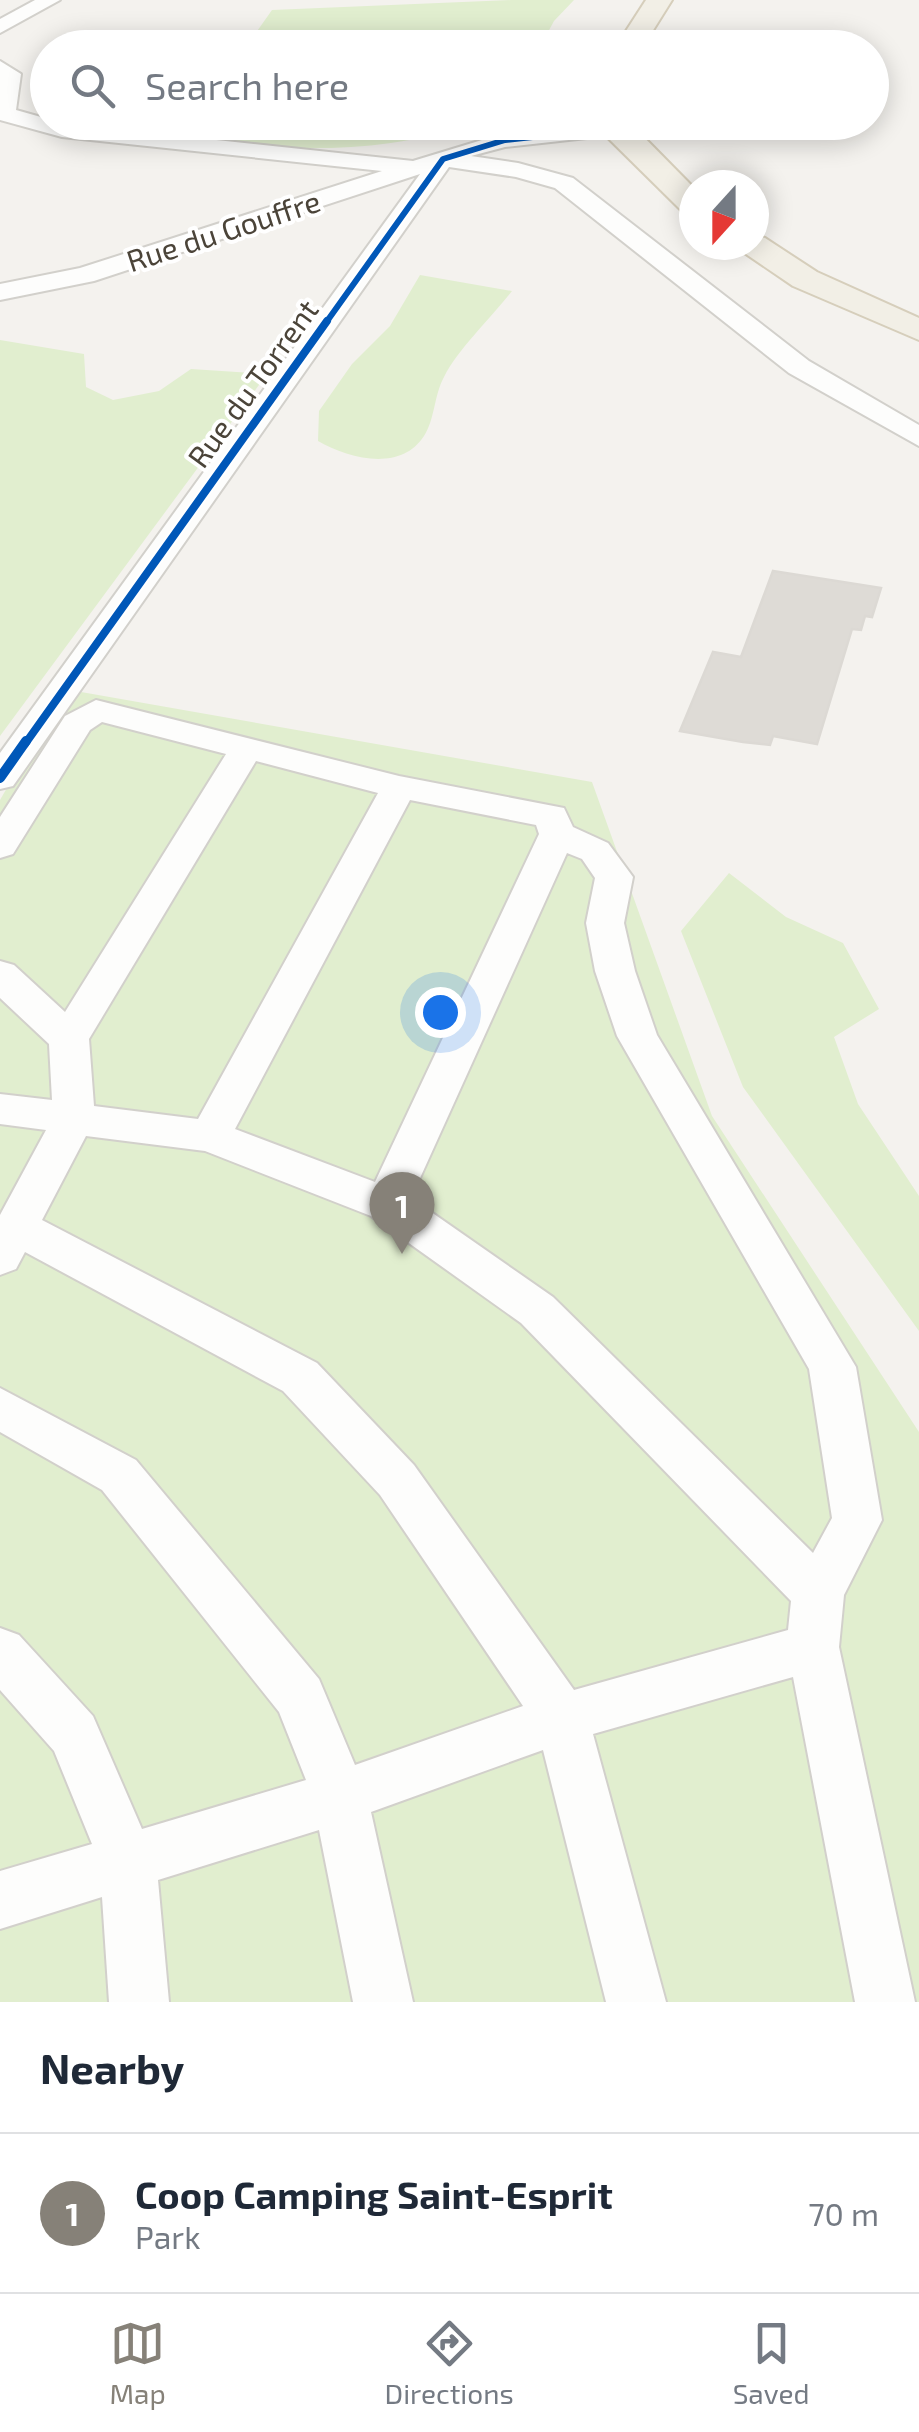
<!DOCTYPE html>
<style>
body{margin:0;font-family:"Exo 2",sans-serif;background:#f2f2f3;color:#1f2937}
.compass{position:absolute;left:679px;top:170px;width:90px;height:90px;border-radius:50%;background:#fff;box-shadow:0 5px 25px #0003;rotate:201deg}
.you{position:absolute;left:440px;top:1012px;width:35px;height:35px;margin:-25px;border:8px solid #fff;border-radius:50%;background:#1a73e8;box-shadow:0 0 0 15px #1a73e833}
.badge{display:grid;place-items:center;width:65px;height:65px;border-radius:50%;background:#868178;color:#fff;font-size:32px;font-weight:700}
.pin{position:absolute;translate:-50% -82px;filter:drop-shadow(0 2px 5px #0008)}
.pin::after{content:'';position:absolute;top:52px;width:35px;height:30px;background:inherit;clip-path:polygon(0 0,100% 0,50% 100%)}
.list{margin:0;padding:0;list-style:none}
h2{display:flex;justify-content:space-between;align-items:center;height:130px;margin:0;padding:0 40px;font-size:42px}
h2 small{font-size:32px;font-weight:400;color:#747a83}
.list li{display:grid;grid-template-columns:65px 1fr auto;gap:30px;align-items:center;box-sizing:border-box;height:160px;padding:0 40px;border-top:2px solid #e0e1e3}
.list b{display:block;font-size:38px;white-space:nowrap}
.list p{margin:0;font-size:32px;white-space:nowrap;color:#747a83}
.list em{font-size:32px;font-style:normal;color:#747a83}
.icon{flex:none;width:55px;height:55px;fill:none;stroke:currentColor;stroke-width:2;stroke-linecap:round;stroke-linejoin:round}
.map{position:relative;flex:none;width:919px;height:2002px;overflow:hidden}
.search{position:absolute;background:#fff;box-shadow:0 5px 25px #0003;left:30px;right:30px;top:30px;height:110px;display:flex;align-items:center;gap:25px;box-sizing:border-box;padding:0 35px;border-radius:55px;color:#747a83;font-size:38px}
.sheet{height:290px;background:#fff}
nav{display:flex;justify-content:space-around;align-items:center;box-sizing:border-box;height:140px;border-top:2px solid #e0e1e3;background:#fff;font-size:28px;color:#747a83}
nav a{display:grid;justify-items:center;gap:5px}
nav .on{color:#868178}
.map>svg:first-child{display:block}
</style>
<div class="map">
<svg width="919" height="2002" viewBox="0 0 919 2002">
<rect width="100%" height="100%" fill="#f4f2ee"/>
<g fill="#e1eecf">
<polygon points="511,0 574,0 554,21 540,47 246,47 272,10"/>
<path d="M194 123H471C373 159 282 147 180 143Z"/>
<path d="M420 275 512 291C492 317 458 349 444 377 434 395 435 419 424 436 400 473 348 458 318 441L319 411 352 364 390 326Z"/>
<polygon points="0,340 84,354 86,387 113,400 159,391 191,369 267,374 0,736"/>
<polygon points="64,689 592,782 712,1116 919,1432 919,2002 0,2002 0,800"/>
<polygon points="729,873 786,917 843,943 879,1009 834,1037 858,1104 919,1196 919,1331 743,1087 681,931"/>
</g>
<polygon fill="#dedbd6" stroke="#dcd9d4" stroke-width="2.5" points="773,571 881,588 872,617 865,616 861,630 852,629 817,744 773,736 770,745 743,742 680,731 713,652 741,657"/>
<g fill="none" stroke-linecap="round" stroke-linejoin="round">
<defs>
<g id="minor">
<polygon points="35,0 60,0 0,33 0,19"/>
<polygon points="0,61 21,74 16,110 48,119 48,122 413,161 505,133 622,123 626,128 614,135 505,147 471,156 518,163 573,178 809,361 919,425 919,446 789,373 555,188 516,177 449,167 13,786 0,789 0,753 420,174 94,281 0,300 0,284 80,268 382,171 62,137 0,120"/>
<path d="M96 700 399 776 564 808 573 827 608 843 633 877 624 923 635 971 657 1035 856 1367 882 1520 844 1595 839 1647 915 2002H855L793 1677 593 1734 666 2002H606L543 1750 371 1812 413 2002H353L319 1830 158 1880 169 2002H109L102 1897 0 1929V1871L92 1844 54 1751 0 1690V1628L19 1635 93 1716 142 1829 306 1780 279 1712 102 1490 0 1432V1388L136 1460 319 1679 355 1765 523 1706 380 1495 283 1391 25 1252 16 1269 0 1275V1215L46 1130 0 1124V1094L52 1100 49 1044 0 998V961L14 965 65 1012 226 754 102 722 90 730 13 854 0 858V817L65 716ZM256 761 378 793 198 1119 94 1106 89 1039ZM410 800 536 825 539 834 375 1182 235 1129ZM567 853 582 859 595 878 586 923 595 971 617 1036 809 1369 832 1518 813 1553 553 1297 411 1198ZM86 1136 205 1151 371 1216 521 1323 791 1601 788 1630 574 1690 414 1465 317 1363 42 1220Z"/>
</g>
<g id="major">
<polygon points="646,0 672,0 642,48 615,48"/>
<polygon points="601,122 629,122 694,188 694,214 683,212 604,134"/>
<polygon points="754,235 765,238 817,272 919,318 919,340 793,286 743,252 738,245 754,245"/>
</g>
</defs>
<use href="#minor" stroke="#d2d0cb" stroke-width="4"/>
<use href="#major" stroke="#d6cebb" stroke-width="4"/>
<use href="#minor" fill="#fdfdfc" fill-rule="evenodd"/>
<use href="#major" fill="#f2efe6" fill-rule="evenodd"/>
<defs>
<polyline id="cycleway-far2" points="325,324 443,159 505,140 614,128"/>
<polyline id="cycleway-far1" points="25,744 327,321"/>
<polyline id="cycleway" points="0,778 26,741"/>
</defs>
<use href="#cycleway-far2" stroke="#fff" stroke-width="10"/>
<use href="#cycleway-far1" stroke="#fff" stroke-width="12"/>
<use href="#cycleway" stroke="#fff" stroke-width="16"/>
<use href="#cycleway-far2" stroke="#0057b8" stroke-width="6"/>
<use href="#cycleway-far1" stroke="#0057b8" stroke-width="8"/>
<use href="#cycleway" stroke="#0057b8" stroke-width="10"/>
</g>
<g text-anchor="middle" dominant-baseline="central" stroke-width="8" stroke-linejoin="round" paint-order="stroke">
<g font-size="30" fill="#4b4439" stroke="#fff">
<text transform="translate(223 230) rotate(-18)">Rue du Gouffre</text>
<text transform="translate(252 383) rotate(-54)">Rue du Torrent</text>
</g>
</g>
</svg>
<svg class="compass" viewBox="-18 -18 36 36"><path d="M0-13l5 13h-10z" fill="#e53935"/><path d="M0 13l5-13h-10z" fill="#747a83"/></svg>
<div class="you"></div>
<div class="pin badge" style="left:402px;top:1254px">1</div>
<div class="search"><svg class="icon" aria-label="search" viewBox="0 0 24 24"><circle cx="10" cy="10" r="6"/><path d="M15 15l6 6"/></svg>Search here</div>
</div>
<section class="sheet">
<h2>Nearby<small></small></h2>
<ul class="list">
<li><span class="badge">1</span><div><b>Coop Camping Saint-Esprit</b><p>Park</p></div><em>70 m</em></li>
</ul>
</section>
<nav>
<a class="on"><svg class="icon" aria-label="map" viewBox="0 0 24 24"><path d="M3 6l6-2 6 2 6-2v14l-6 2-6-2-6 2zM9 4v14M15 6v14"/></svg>Map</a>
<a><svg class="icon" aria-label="directions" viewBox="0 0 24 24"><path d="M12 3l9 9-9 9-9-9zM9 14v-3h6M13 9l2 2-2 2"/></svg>Directions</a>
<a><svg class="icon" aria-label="saved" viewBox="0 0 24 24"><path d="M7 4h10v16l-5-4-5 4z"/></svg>Saved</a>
</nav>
